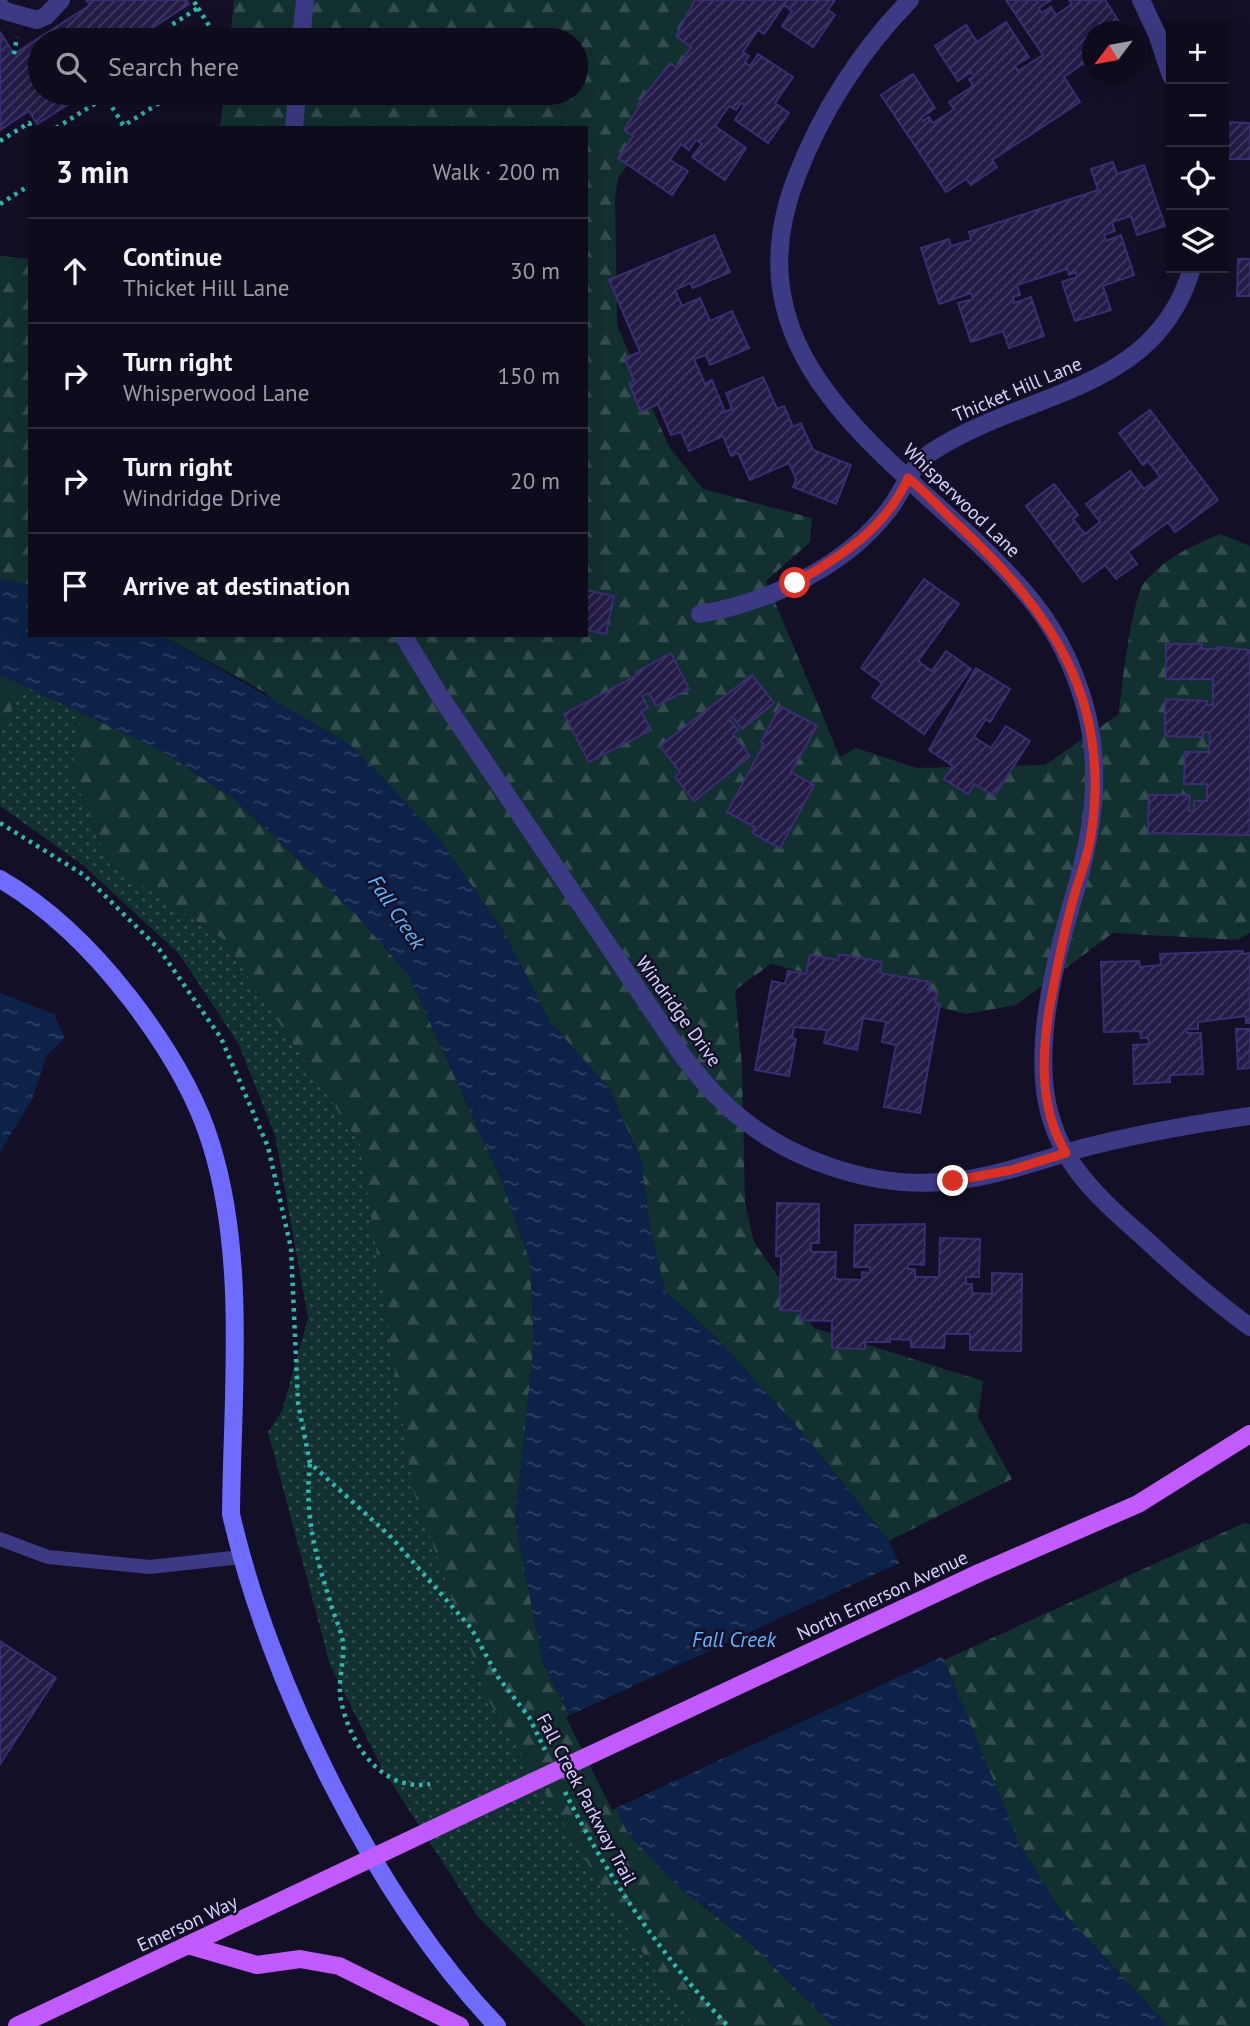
<!DOCTYPE html>
<meta charset="utf-8">
<style>
body{margin:0;font-family:"PT Sans",sans-serif;background:#171425;color:#f1f3f6}
.controls{position:absolute;right:21px;top:21px;display:grid;overflow:hidden;border-radius:0px;box-shadow:0 7px 28px #0002}
.controls button{width:63px;height:63px;display:grid;place-items:center;padding:0;border:0;border-bottom:2px solid #2e2b3b;background:#0e0b1c;color:#f1f3f6;font:35px sans-serif}
.compass{position:absolute;left:1082px;top:21px;width:63px;height:63px;border-radius:50%;background:#0e0b1c;box-shadow:0 7px 28px #0002;rotate:238deg}
.stop{position:absolute;width:21px;height:21px;margin:-16px;border:5px solid #d93025;border-radius:50%;background:#fff}
.stop.end{background:#d93025;border-color:#fff;box-shadow:0 2px 7px #0008}
.list{margin:0;padding:0;list-style:none}
h2{display:flex;justify-content:space-between;align-items:center;height:91px;margin:0;padding:0 28px;font-size:30px}
h2 small{font-size:23px;font-weight:400;color:#9b9ba3}
.list li{display:grid;grid-template-columns:46px 1fr auto;gap:21px;align-items:center;box-sizing:border-box;height:105px;padding:0 28px;border-top:2px solid #2e2b3b}
.list b{display:block;font-size:26px;white-space:nowrap}
.list p{margin:0;font-size:23px;white-space:nowrap;color:#9b9ba3}
.list em{font-size:23px;font-style:normal;color:#9b9ba3}
.icon{flex:none;width:38px;height:38px;fill:none;stroke:currentColor;stroke-width:2;stroke-linecap:round;stroke-linejoin:round}
.map{position:relative;flex:none;width:1250px;height:2026px;overflow:hidden}
.search{position:absolute;background:#0e0b1c;box-shadow:0 7px 28px #0002;left:28px;top:28px;width:560px;height:77px;display:flex;align-items:center;gap:18px;box-sizing:border-box;padding:0 24px;border-radius:38px;color:#9b9ba3;font-size:26px}
.panel{position:absolute;background:#0e0b1c;box-shadow:0 7px 28px #0002;left:28px;top:126px;width:560px;height:511px;border-radius:0px}
.map>svg:first-child{display:block}
</style>
<div class="map">
<svg width="1250" height="2026" viewBox="0 0 1250 2026">
<defs>
<pattern id="grass-dots" width="8" height="8" patternUnits="userSpaceOnUse" patternTransform="scale(1.75)"><rect width="8" height="8" fill="#12302f"/><path d="M2 2h.1M6 6h.1" fill="none" stroke="#344d4e" stroke-width="1.8" stroke-linecap="round"/></pattern>
<pattern id="forest-firs" width="22" height="20" patternUnits="userSpaceOnUse" patternTransform="scale(1.75)"><rect width="22" height="20" fill="#12302f"/><path d="M5 1l3.5 6h-7zM16 11l3.5 6h-7z" fill="#344d4e"/></pattern>
<pattern id="water-ripples" width="26" height="14" patternUnits="userSpaceOnUse" patternTransform="scale(1.75)"><rect width="26" height="14" fill="#0c2248"/><path d="M2 4q2-2 4 0t4 0M15 11q2-2 4 0t4 0" fill="none" stroke="#2f4163"/></pattern>
<pattern id="building-hatch" width="6" height="6" patternUnits="userSpaceOnUse" patternTransform="scale(1.75)"><rect width="6" height="6" fill="#241b47"/><path d="M-1 1l2-2M0 6l6-6M5 7l2-2" fill="none" stroke="#433b63"/></pattern>
</defs>
<rect width="100%" height="100%" fill="#130f26"/>
<polygon fill="url(#grass-dots)" points="26,686 82,712 72,772 109,863 223,939 360,1144 385,1300 639,1947 694,2026 586,2026 478,1917 382,1768 330,1665 268,1432 282,1411 308,1318 275,1135 238,1043 179,954 84,866 0,806 0,727"/>
<g fill="url(#forest-firs)">
<path d="M234 0H747L618 178 615 199 617 325 669 447 703 489 812 518 810 542 766 581 840 757 856 748 917 768 1045 765 1119 714C1121 691 1132 598 1144 583 1163 559 1193 545 1220 534L1250 546V933L1237 940 1113 933 1016 1005 966 1014 771 964 735 990 742 1066 745 1203 754 1242 814 1328 983 1381 978 1417 1012 1479 889 1541 806 1437 715 1336 665 1291 650 1227 641 1160 609 1088 551 1023 501 927 264 692 161 635H586V128H220L224 93H576V40H230Z"/>
<polygon points="0,256 30,259 30,585 0,579"/>
<polygon points="0,675 26,686 0,727"/>
<polygon points="82,712 162,751 235,800 355,913 409,976 500,1177 530,1261 534,1343 515,1521 543,1663 629,1834 681,1889 751,1944 833,2026 694,2026 639,1947 490,1703 413,1490 360,1144 223,939 109,863 72,772"/>
<polygon points="1244,1523 1250,1524 1250,2026 1168,2026 1059,1908 1019,1843 944,1660"/>
</g>
<g fill="url(#water-ripples)">
<polygon points="0,579 30,585 30,635 161,635 350,744 436,834 501,927 551,1023 609,1088 641,1160 650,1227 665,1291 715,1336 806,1437 889,1541 949,1671 1019,1843 1059,1908 1168,2026 833,2026 751,1944 681,1889 628,1834 543,1663 515,1521 534,1343 530,1261 500,1177 409,976 355,913 235,800 162,751 0,675"/>
<polygon points="0,993 54,1014 65,1038 47,1055 32,1099 0,1152"/>
</g>
<polygon fill="#130f26" points="902,1562 945,1655 612,1810 566,1717"/>
<g fill="url(#building-hatch)" stroke="#3b2d73" stroke-width="2">
<polygon points="86,0 186,0 189,4 149,30 156,40 40,40 40,93 62,93 69,104 37,124 29,111 0,130 0,32 14,54 90,5"/>
<polygon points="695,0 835,0 828,10 835,15 813,47 782,26 792,11 784,5 764,34 758,30 743,52 749,56 745,62 750,66 758,54 793,77 775,103 789,113 768,143 735,120 745,105 741,103 736,110 729,106 715,126 746,148 725,180 692,157 702,144 696,140 689,150 681,144 670,160 688,171 672,195 618,158 633,136 624,130 639,107 637,105 670,63 677,68 691,47 676,36"/>
<polygon points="1006,0 1051,0 1039,8 1042,13 1051,7 1056,15 1072,4 1069,0 1105,0 1122,26 1114,32 1092,32 1092,62 1086,66 1084,63 1064,77 1080,102 992,160 997,167 971,185 966,179 946,192 881,95 913,74 935,108 921,118 923,121 929,117 933,123 954,109 949,102 973,86 969,79 974,76 971,72 958,81 935,46 966,25 977,42 1006,22 1029,57 1015,66 1018,71 1043,55"/>
<polygon points="1227,122 1250,123 1250,159 1227,159"/>
<polygon points="1113,162 1117,174 1144,165 1165,226 1137,235 1131,216 1112,222 1115,231 1104,235 1106,241 1121,235 1134,275 1103,286 1111,310 1075,321 1062,282 1077,277 1076,272 1069,275 1067,269 1017,285 1020,295 1013,297 1014,303 1031,297 1044,336 1009,348 1003,331 971,342 958,303 973,299 971,293 939,304 921,248 949,239 951,246 971,240 969,232 1098,190 1091,169"/>
<polygon points="714,235 730,272 693,288 690,283 675,290 682,306 700,298 710,321 732,311 749,348 710,365 706,355 694,359 705,384 712,380 725,412 732,409 726,393 763,377 777,409 784,406 793,427 801,423 813,450 851,465 836,504 793,487 796,479 789,463 750,480 738,453 731,456 723,436 689,451 681,432 671,435 658,404 641,412 629,383 634,381 625,358 640,352 609,280"/>
<polygon points="1238,259 1250,259 1250,296 1237,296"/>
<polygon points="1150,410 1218,500 1175,532 1168,522 1128,552 1137,564 1116,579 1105,565 1083,582 1026,506 1054,484 1078,515 1073,519 1085,534 1100,522 1086,504 1130,471 1144,489 1160,477 1148,461 1143,465 1119,433"/>
<polygon points="924,579 959,604 918,661 932,671 946,651 971,669 924,734 872,697 882,683 861,668"/>
<polygon points="586,590 614,596 606,634 586,630"/>
<polygon points="1166,644 1202,644 1202,649 1217,649 1217,647 1250,650 1250,835 1148,833 1149,795 1190,795 1189,811 1194,811 1194,801 1207,801 1207,784 1184,784 1185,752 1209,752 1210,732 1203,732 1203,737 1165,736 1165,699 1207,701 1207,705 1213,705 1213,679 1166,679"/>
<polygon points="671,653 689,689 656,706 649,693 642,696 648,708 641,711 651,730 589,762 564,714 638,675 636,672"/>
<polygon points="976,668 1010,689 990,722 986,719 974,737 991,748 1006,726 1030,741 994,796 974,784 968,794 944,779 953,766 929,750"/>
<polygon points="752,675 774,703 742,729 732,716 729,719 738,730 733,734 750,756 694,801 675,777 680,772 660,746"/>
<polygon points="780,706 817,726 791,772 814,785 780,848 752,833 755,827 727,812 764,744 761,742"/>
<polygon points="1243,951 1243,954 1250,953 1250,1023 1246,1023 1246,1016 1198,1022 1198,1029 1186,1029 1187,1033 1201,1033 1203,1074 1170,1075 1170,1082 1134,1084 1133,1045 1149,1044 1148,1038 1141,1038 1140,1031 1104,1032 1101,962 1139,961 1140,967 1161,965 1160,954"/>
<polygon points="839,954 882,962 880,973 930,982 928,990 937,992 935,1003 940,1004 920,1113 884,1107 896,1045 882,1042 886,1022 863,1018 857,1050 824,1043 827,1030 794,1027 792,1038 796,1039 789,1076 755,1070 772,981 785,984 788,971 806,974 810,955 838,960"/>
<polygon points="1236,1029 1250,1029 1250,1068 1238,1069"/>
<polygon points="777,1203 819,1204 819,1243 811,1243 811,1252 836,1252 835,1279 862,1280 862,1272 870,1273 870,1267 854,1267 855,1225 925,1224 924,1265 908,1264 908,1269 915,1269 915,1277 939,1277 940,1238 980,1239 979,1277 966,1277 966,1284 972,1284 972,1293 992,1294 992,1273 1022,1274 1021,1351 970,1350 970,1334 945,1334 944,1348 911,1347 911,1340 890,1339 890,1342 865,1342 865,1349 832,1348 832,1321 800,1320 801,1311 780,1310 781,1256 776,1256"/>
<polygon points="0,1641 56,1678 0,1764"/>
</g>
<g fill="none" stroke-linecap="round" stroke-linejoin="round">
<g stroke="#2fb8b0" stroke-width="4.5" stroke-dasharray="3.5 5" stroke-linecap="butt">
<polyline points="198,8 218,40"/>
<polyline points="169,40 170,26 198,8 193,0"/>
<polyline points="14,54 17,37"/>
<polyline points="103,93 124,126"/>
<polyline points="56,128 112,93"/>
<polyline points="120,128 175,93"/>
<polyline points="0,141 29,123 32,128"/>
<polyline points="0,204 30,185"/>
<polyline points="0,823 84,875 159,949 221,1038 268,1147 291,1248 298,1403 310,1463 391,1537 471,1628 498,1677 529,1717 545,1750"/>
<path d="M310 1464C304 1513 315 1554 330 1601 333 1614 341 1629 343 1642 345 1661 337 1682 341 1701 350 1744 381 1792 430 1784"/>
<path d="M565 1792C608 1878 662 1957 728 2026"/>
</g>
<polyline stroke="#3d3a85" stroke-width="14" points="0,1539 48,1557 150,1567 241,1557"/>
<g stroke="#3d3a85" stroke-width="18">
<path d="M910 0C861 50 821 112 796 178 718 381 932 473 1035 605 1057 633 1074 669 1084 703 1103 769 1093 832 1074 896 1056 957 1036 1033 1046 1097 1050 1122 1061 1149 1076 1169 1094 1194 1119 1216 1142 1236 1177 1269 1212 1299 1250 1327"/>
<polyline points="1141,0 1157,34 1171,76"/>
<polyline points="0,6 5,11 37,20 46,16 61,0"/>
<polyline points="301,40 305,0"/>
<polyline points="294,128 297,93"/>
<path d="M700 614C769 602 843 568 887 512 903 493 909 467 930 453 1026 389 1155 395 1192 268"/>
<path d="M403 635 438 693 682 1055C694 1070 706 1086 720 1099 778 1158 872 1191 954 1181 998 1176 1040 1160 1083 1148 1138 1134 1194 1124 1250 1116"/>
</g>
<path stroke="#6f6bff" stroke-width="18" d="M0 879C50 908 94 952 129 997 163 1041 195 1091 211 1144 247 1259 232 1395 231 1514 270 1685 376 1899 497 2026"/>
<g stroke="#c25bff" stroke-width="18">
<polyline points="979,1573 1138,1504 1250,1434"/>
<polyline points="188,1945 257,1965 300,1959 339,1966 460,2026"/>
<polyline points="17,2026 509,1793"/>
</g>
<polyline stroke="#c25bff" stroke-width="18" points="509,1793 979,1573"/>
</g>
<g fill="none" stroke-linecap="round" stroke-linejoin="round">
<path stroke="#d93025" stroke-width="9" d="M795 583C840 557 886 528 908 478 926 492 941 510 958 525 1052 612 1112 700 1091 835 1088 857 1080 875 1074 896 1065 929 1058 961 1052 994 1042 1045 1037 1106 1066 1153L1011 1170 953 1181"/>
</g>
<g text-anchor="middle" dominant-baseline="central" stroke-width="5" stroke-linejoin="round" paint-order="stroke">
<g font-size="19" fill="#d9d4ff" stroke="#130f26">
<text transform="translate(1017 389) rotate(-23)">Thicket Hill Lane</text>
<text transform="translate(962 500) rotate(44)">Whisperwood Lane</text>
<text transform="translate(679 1011) rotate(54)">Windridge Drive</text>
<text transform="translate(882 1595) rotate(-25)">North Emerson Avenue</text>
<text transform="translate(587 1799) rotate(62)">Fall Creek Parkway Trail</text>
<text transform="translate(187 1923) rotate(-25)">Emerson Way</text>
</g>
<g font-size="21" font-style="italic" fill="#62b6ff" stroke="#130f26">
<text transform="translate(397 912) rotate(56)">Fall Creek</text>
<text x="734" y="1639">Fall Creek</text>
</g>
</g>
</svg>
<div class="controls">
<button>+</button>
<button>−</button>
<button><svg class="icon" aria-label="locate" viewBox="0 0 24 24"><circle cx="12" cy="12" r="6"/><path d="M12 2v4M12 18v4M2 12h4M18 12h4"/></svg></button>
<button><svg class="icon" aria-label="layers" viewBox="0 0 24 24"><path d="M12 4l9 5-9 5-9-5zM3 14l9 5 9-5"/></svg></button>
</div>
<svg class="compass" viewBox="-18 -18 36 36"><path d="M0-13l5 13h-10z" fill="#e53935"/><path d="M0 13l5-13h-10z" fill="#9b9ba3"/></svg>
<div class="stop" style="left:795px;top:583px"></div>
<div class="stop end" style="left:953px;top:1181px"></div>
<div class="search"><svg class="icon" aria-label="search" viewBox="0 0 24 24"><circle cx="10" cy="10" r="6"/><path d="M15 15l6 6"/></svg>Search here</div>
<section class="panel">
<h2>3 min<small>Walk · 200 m</small></h2>
<ul class="list">
<li><svg class="icon" aria-label="ahead" viewBox="0 0 24 24"><path d="M12 20V5M6 11l6-6 6 6"/></svg><div><b>Continue</b><p>Thicket Hill Lane</p></div><em>30 m</em></li>
<li><svg class="icon" aria-label="right" viewBox="0 0 24 24"><path d="M7 20v-9h11M14 6l5 5-5 5"/></svg><div><b>Turn right</b><p>Whisperwood Lane</p></div><em>150 m</em></li>
<li><svg class="icon" aria-label="right" viewBox="0 0 24 24"><path d="M7 20v-9h11M14 6l5 5-5 5"/></svg><div><b>Turn right</b><p>Windridge Drive</p></div><em>20 m</em></li>
<li><svg class="icon" aria-label="arrive" viewBox="0 0 24 24"><path d="M6 21V4h12l-3 4 3 4H6"/></svg><div><b>Arrive at destination</b></div></li>
</ul>
</section>
</div>
